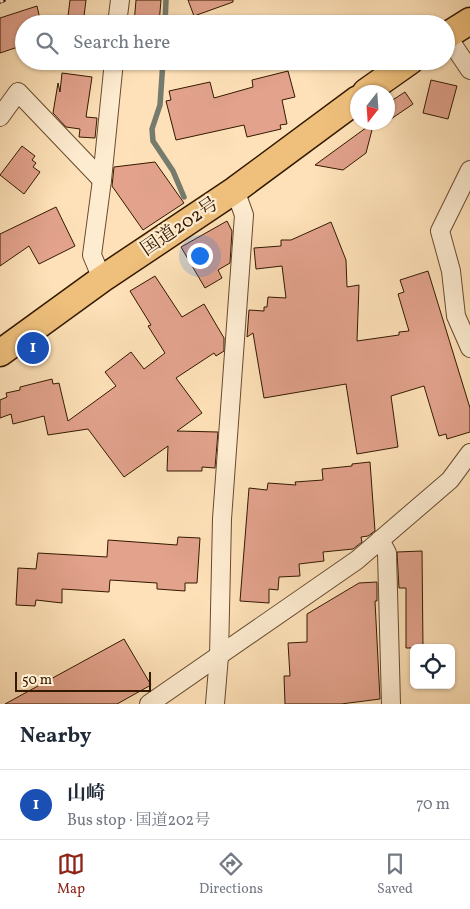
<!DOCTYPE html>
<meta charset="utf-8">
<style>
body{margin:0;font-family:Vollkorn,"Noto Serif JP",serif;background:#f2f2f3;color:#1f2937}
.controls{position:absolute;right:15px;bottom:15px;display:grid;overflow:hidden;border-radius:8px;box-shadow:0 1px 4px #0004}
.controls button{width:45px;height:45px;display:grid;place-items:center;padding:0;border:0;border-bottom:1px solid #e0e1e3;background:#fff;color:#1f2937;font:25px sans-serif}
.compass{position:absolute;left:350px;top:85px;width:45px;height:45px;border-radius:50%;background:#fff;box-shadow:0 1px 4px #0004;rotate:197deg}
.scale{position:absolute;left:15px;bottom:12px;width:136px;box-sizing:border-box;padding-left:5px;border:2px solid #331900;border-top:0;font-size:14px;line-height:18px;white-space:nowrap;color:#331900;-webkit-text-stroke:4px #feecd1;paint-order:stroke}
.you{position:absolute;left:199px;top:255px;width:18px;height:18px;margin:-12px;border:4px solid #fff;border-radius:50%;background:#1a73e8;box-shadow:0 0 0 8px #1a73e833}
.badge{display:grid;place-items:center;width:32px;height:32px;border-radius:50%;background:#8f2418;color:#fff;font-size:16px;font-weight:700}
.pin{position:absolute;translate:-50% -50%;border:2px solid #fff;box-shadow:0 1px 5px #0006}
.list{margin:0;padding:0;list-style:none}
h2{display:flex;justify-content:space-between;align-items:center;height:65px;margin:0;padding:0 20px;font-size:21px}
h2 small{font-size:16px;font-weight:400;color:#747a83}
.list li{display:grid;grid-template-columns:32px 1fr auto;gap:15px;align-items:center;box-sizing:border-box;height:70px;padding:0 20px;border-top:1px solid #e0e1e3}
.list b{display:block;font-size:19px;white-space:nowrap}
.list p{margin:0;font-size:16px;white-space:nowrap;color:#747a83}
.list em{font-size:16px;font-style:normal;color:#747a83}
.icon{flex:none;width:28px;height:28px;fill:none;stroke:currentColor;stroke-width:2;stroke-linecap:round;stroke-linejoin:round}
.map{position:relative;flex:none;width:470px;height:704px;overflow:hidden}
.search{position:absolute;background:#fff;box-shadow:0 1px 4px #0004;left:15px;right:15px;top:15px;height:55px;display:flex;align-items:center;gap:12px;box-sizing:border-box;padding:0 18px;border-radius:28px;color:#747a83;font-size:19px}
.sheet{height:135px;background:#fff}
nav{display:flex;justify-content:space-around;align-items:center;box-sizing:border-box;height:70px;border-top:1px solid #e0e1e3;background:#fff;font-size:14px;color:#747a83}
nav a{display:grid;justify-items:center;gap:2px}
nav .on{color:#8f2418}
.map>svg:first-child{display:block}
</style>
<div class="map">
<svg width="470" height="704" viewBox="0 0 470 704">
<rect width="100%" height="100%" fill="#fee1b8"/>
<filter id="stains"><feTurbulence type="fractalNoise" baseFrequency=".004" numOctaves="4"/><feColorMatrix values="0 0 0 0 .2 0 0 0 0 .09 0 0 0 0 .02 0 0 0 .5 -.17"/></filter>
<radialGradient id="worn" r=".72"><stop offset=".6" stop-color="#630" stop-opacity="0"/><stop offset="1" stop-color="#630" stop-opacity=".3"/></radialGradient>
<g fill="none" stroke-linecap="round" stroke-linejoin="round">
<g stroke="#757b6d" stroke-width="5.5">
<polyline points="165,24 166,0"/>
<polyline points="163,61 160,105 152,129 153,141 173,171 184,197"/>
</g>
</g>
<g fill="#e2a28c" stroke="#331900">
<polygon points="70,0 86,0 83,24 67,24"/>
<polygon points="136,0 161,0 159,24 134,24"/>
<polygon points="188,0 233,0 233,2 194,16"/>
<polygon points="37,6 41,24 24,24 24,45 0,53 0,18"/>
<polygon points="288,71 295,97 282,100 287,124 280,125 281,129 247,137 244,125 176,140 166,101 171,100 169,91 210,82 214,98 253,87 252,80"/>
<polygon points="62,73 92,77 86,117 97,118 95,138 79,137 80,129 66,127 53,113 58,83 60,92"/>
<polygon points="431,80 457,86 448,119 423,113"/>
<polygon points="405,92 413,104 388,121 388,103"/>
<polygon points="374,122 366,153 343,170 315,165"/>
<polygon points="22,146 35,156 32,160 36,163 33,167 40,172 24,194 0,175"/>
<polygon points="155,162 184,203 143,230 112,186 114,167"/>
<polygon points="56,207 75,246 39,264 29,246 0,266 0,234"/>
<polygon points="227,221 232,231 230,263 218,270 222,278 205,288 181,247"/>
<polygon points="331,222 346,260 347,287 359,285 357,341 399,335 399,332 409,331 398,294 404,292 400,280 428,271 470,408 470,432 447,439 446,434 439,436 424,386 391,396 398,447 357,454 346,384 264,398 253,333 247,337 249,310 264,311 264,307 267,307 268,297 286,298 282,266 256,269 254,248 281,246 281,240 291,240"/>
<polygon points="155,276 182,317 204,304 224,338 224,351 216,356 214,353 176,378 202,413 177,431 218,432 215,468 202,467 202,471 167,471 168,446 124,477 88,429 48,435 44,416 13,424 11,414 0,418 0,400 7,397 6,393 20,390 20,387 52,379 53,384 59,383 68,421 116,386 105,372 131,352 144,369 165,353 148,326 151,325 130,291"/>
<polygon points="370,462 375,531 368,536 361,537 362,542 353,549 323,552 324,561 299,564 300,576 279,577 278,590 269,589 269,603 240,601 249,488 267,490 268,483 296,485 295,482 323,480 322,469 352,466 352,464"/>
<polygon points="178,537 200,538 197,583 185,583 185,591 157,589 157,583 110,580 109,592 62,589 62,603 36,600 35,606 16,605 18,568 36,569 38,553 107,557 108,540 177,545"/>
<polygon points="422,551 423,648 406,648 406,588 399,588 397,552"/>
<polygon points="377,582 377,601 375,601 380,699 341,704 285,704 284,676 290,676 288,643 307,642 307,614 359,583"/>
<polygon points="124,639 151,685 117,704 5,704"/>
</g>
<g fill="none" stroke-linecap="round" stroke-linejoin="round">
<defs>
<g id="minor">
<polyline points="117,24 120,0"/>
<polyline points="447,36 470,70"/>
<polyline points="0,117 18,92 102,180"/>
<polyline points="470,170 440,231 451,271 456,316 470,348"/>
<polyline points="102,279 92,255 102,180 114,61"/>
<polyline points="380,540 387,553 391,704"/>
<polyline points="149,704 357,560 450,480 470,453"/>
<polyline points="215,704 219,656 222,519 244,215 235,190"/>
</g>
<g id="highway">
<polyline points="446,36 470,21"/>
<polyline points="366,92 410,61"/>
<polyline points="0,353 102,279 235,190 358,99"/>
</g>
</defs>
<use href="#minor" stroke="#664b2e" stroke-width="20"/>
<use href="#highway" stroke="#331900" stroke-width="29"/>
<use href="#minor" stroke="#feecd1" stroke-width="18"/>
<use href="#highway" stroke="#efc07c" stroke-width="26"/>
<defs>
<polyline id="rail" points="0,1 3,0"/>
</defs>
<use href="#rail" stroke="#331900" stroke-width="5.5"/>
<use href="#rail" stroke="#feecd1" stroke-width="4" stroke-dasharray="11" stroke-linecap="butt"/>
</g>
<g text-anchor="middle" dominant-baseline="central" stroke-width="4.5" stroke-linejoin="round" paint-order="stroke">
<g font-size="19" fill="#331900" stroke="#feecd1">
<text transform="translate(180 227) rotate(-34)">国道202号</text>
</g>
</g>
<rect width="100%" height="100%" filter="url(#stains)"/>
<rect width="100%" height="100%" fill="url(#worn)"/>
</svg>
<div class="controls">
<button><svg class="icon" aria-label="locate" viewBox="0 0 24 24"><circle cx="12" cy="12" r="6"/><path d="M12 2v4M12 18v4M2 12h4M18 12h4"/></svg></button>
</div>
<svg class="compass" viewBox="-18 -18 36 36"><path d="M0-13l5 13h-10z" fill="#e53935"/><path d="M0 13l5-13h-10z" fill="#747a83"/></svg>
<div class="scale">50 m</div>
<div class="you"></div>
<div class="pin badge" style="left:33px;top:348px;background:#1a4fb4">1</div>
<div class="search"><svg class="icon" aria-label="search" viewBox="0 0 24 24"><circle cx="10" cy="10" r="6"/><path d="M15 15l6 6"/></svg>Search here</div>
</div>
<section class="sheet">
<h2>Nearby<small></small></h2>
<ul class="list">
<li><span class="badge" style="background:#1a4fb4">1</span><div><b>山崎</b><p>Bus stop · 国道202号</p></div><em>70 m</em></li>
</ul>
</section>
<nav>
<a class="on"><svg class="icon" aria-label="map" viewBox="0 0 24 24"><path d="M3 6l6-2 6 2 6-2v14l-6 2-6-2-6 2zM9 4v14M15 6v14"/></svg>Map</a>
<a><svg class="icon" aria-label="directions" viewBox="0 0 24 24"><path d="M12 3l9 9-9 9-9-9zM9 14v-3h6M13 9l2 2-2 2"/></svg>Directions</a>
<a><svg class="icon" aria-label="saved" viewBox="0 0 24 24"><path d="M7 4h10v16l-5-4-5 4z"/></svg>Saved</a>
</nav>
